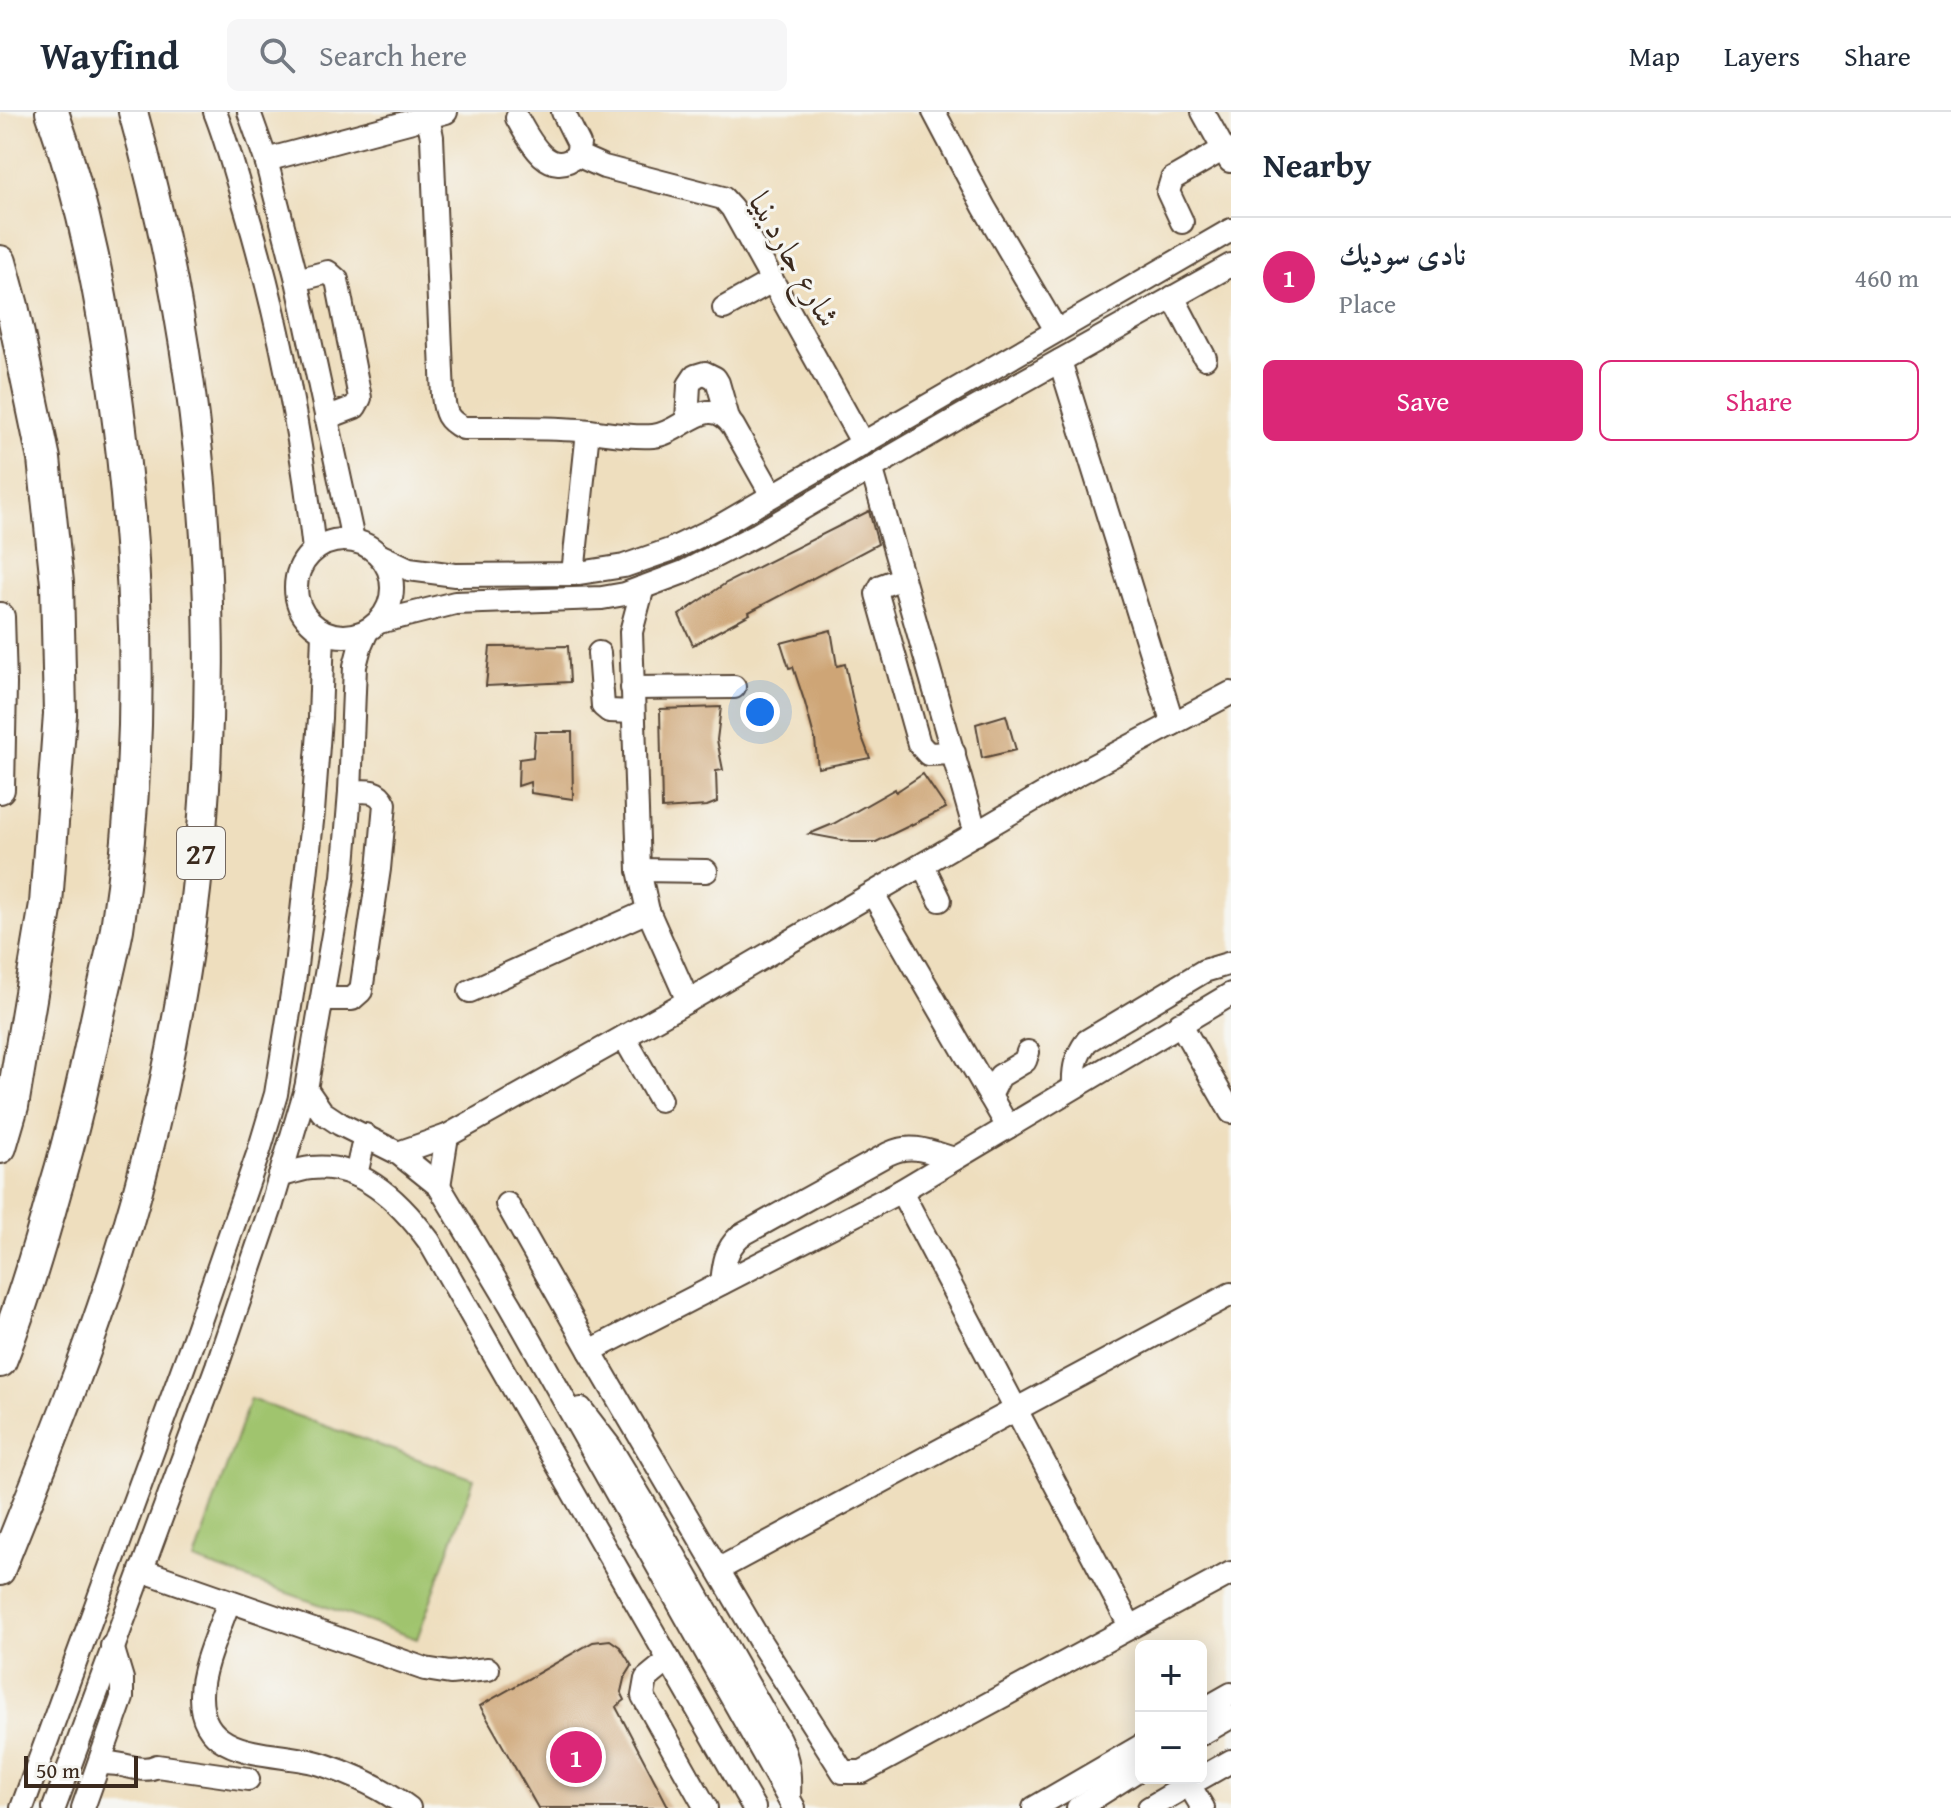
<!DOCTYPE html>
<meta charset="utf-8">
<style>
body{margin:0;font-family:"Gentium Book Plus",Amiri,serif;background:#f6f6f7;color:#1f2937}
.controls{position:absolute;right:24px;bottom:24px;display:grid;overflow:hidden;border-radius:12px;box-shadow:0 4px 20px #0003}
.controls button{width:72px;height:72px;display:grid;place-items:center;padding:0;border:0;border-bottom:2px solid #e0e1e3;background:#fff;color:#1f2937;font:40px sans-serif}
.scale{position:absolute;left:24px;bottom:20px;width:114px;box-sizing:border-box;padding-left:8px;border:4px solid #3b2a1e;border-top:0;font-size:22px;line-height:28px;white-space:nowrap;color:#3b2a1e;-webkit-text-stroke:6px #f6f6f2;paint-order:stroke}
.you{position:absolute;left:760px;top:600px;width:28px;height:28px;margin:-20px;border:6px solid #fff;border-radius:50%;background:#1a73e8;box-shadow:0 0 0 12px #1a73e833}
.badge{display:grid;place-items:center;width:52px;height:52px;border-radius:50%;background:#db2777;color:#fff;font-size:26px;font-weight:700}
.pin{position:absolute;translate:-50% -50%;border:4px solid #fff;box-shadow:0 2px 8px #0006}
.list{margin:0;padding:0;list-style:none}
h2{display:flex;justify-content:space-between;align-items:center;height:104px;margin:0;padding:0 32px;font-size:34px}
h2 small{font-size:26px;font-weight:400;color:#747a83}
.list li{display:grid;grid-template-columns:52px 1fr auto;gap:24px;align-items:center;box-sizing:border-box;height:120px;padding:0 32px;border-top:2px solid #e0e1e3}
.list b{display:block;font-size:30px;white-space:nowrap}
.list p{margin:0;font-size:26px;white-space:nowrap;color:#747a83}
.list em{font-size:26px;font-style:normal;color:#747a83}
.actions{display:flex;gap:16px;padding:24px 32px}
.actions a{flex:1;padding:18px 0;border:2px solid #db2777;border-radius:12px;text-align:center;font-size:28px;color:#db2777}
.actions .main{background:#db2777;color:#fff}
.icon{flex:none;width:44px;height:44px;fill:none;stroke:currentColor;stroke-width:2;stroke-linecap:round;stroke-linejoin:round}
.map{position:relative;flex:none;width:1231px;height:1696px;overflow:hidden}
header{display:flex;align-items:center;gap:48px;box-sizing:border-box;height:112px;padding:0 40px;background:#fff;border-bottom:2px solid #e0e1e3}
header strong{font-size:38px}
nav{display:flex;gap:44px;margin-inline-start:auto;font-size:28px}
.search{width:560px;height:72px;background:#f6f6f7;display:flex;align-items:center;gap:20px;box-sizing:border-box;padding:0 28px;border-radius:12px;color:#747a83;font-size:30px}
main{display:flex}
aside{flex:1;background:#fff}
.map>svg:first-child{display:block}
</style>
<header>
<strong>Wayfind</strong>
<div class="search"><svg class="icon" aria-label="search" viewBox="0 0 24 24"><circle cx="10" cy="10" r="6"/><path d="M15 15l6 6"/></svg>Search here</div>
<nav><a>Map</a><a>Layers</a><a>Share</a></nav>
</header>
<main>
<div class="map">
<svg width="1231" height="1696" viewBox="0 0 1231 1696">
<rect width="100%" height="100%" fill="#f6f6f2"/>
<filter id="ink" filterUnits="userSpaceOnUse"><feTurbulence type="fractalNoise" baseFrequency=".0125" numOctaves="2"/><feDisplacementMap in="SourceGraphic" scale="16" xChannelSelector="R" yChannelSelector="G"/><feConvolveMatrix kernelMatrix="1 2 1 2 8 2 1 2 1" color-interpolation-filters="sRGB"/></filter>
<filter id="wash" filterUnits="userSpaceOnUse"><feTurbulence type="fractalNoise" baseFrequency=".006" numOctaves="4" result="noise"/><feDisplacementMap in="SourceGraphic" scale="32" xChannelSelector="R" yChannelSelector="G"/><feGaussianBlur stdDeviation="1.8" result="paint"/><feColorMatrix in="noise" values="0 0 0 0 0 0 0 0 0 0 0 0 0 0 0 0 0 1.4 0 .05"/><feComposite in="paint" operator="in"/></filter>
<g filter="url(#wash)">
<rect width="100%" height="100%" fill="#eedebe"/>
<polygon fill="#a0c46e" stroke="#6e7746" stroke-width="2" points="250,1287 474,1367 417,1527 194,1448"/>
<g id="blocks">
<g fill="#cea576">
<polygon points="869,399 878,432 749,500 750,502 693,533 679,503 726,471"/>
<polygon points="831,518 837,554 845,552 859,617 870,646 818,656 815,628 805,591 793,555 789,556 781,531"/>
<polygon points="568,534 570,570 486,574 490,535"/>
<polygon points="721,595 717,628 723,658 716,659 717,690 707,694 662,697 660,597"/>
<polygon points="1006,603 1016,638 982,646 976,612"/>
<polygon points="535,620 572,620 573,687 531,681 530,670 518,674 519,647 533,645"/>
<polygon points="923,662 946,696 876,730 852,730 809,722 833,712 895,677 896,680"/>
<polygon points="610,1528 620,1535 632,1554 624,1567 621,1580 625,1588 616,1595 669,1696 538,1696 480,1594 593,1530"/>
</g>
</g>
</g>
<g filter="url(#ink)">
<use href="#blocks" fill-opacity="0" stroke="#564536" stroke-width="2"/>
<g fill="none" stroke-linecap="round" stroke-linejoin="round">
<defs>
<g id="minor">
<path d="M215 0C227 30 235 62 245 94 279 206 301 321 314 438"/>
<polyline points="249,0 266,48 297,168 353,428"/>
<path d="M427 0 432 25 443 284C445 301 447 308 463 316 502 316 541 315 580 318 604 320 629 326 653 324 682 322 708 278 733 314L772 383"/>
<polyline points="934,0 984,95 1056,218"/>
<polyline points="1203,0 1230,49"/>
<path d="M517 6C528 26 549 69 577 43L579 32 563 0"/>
<polyline points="577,43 604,55 723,86 732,96 863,332"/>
<polyline points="266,48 446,0"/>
<polyline points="1182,110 1168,80 1172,67 1224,37"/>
<polyline points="297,168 328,160 337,168 360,286 355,295 326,306"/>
<polyline points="1173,185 1205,246"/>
<polyline points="724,196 772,169"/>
<polyline points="1060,249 1173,612"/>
<polyline points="687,308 689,273 695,264 705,261 715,266 718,271 728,306"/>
<polyline points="872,358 976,722"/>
<circle cx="344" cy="476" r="48"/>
<polyline points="379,443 409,457 455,463 573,462 624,454 670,438 720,414 1231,118"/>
<polyline points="573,462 588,319"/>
<polyline points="903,466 881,474 877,482 919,632 928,642 954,641"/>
<polyline points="643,475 631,520 639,758 648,799 688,889"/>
<polyline points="379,510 455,491 602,486 625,482 684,460 758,422 965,302 1231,153"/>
<polyline points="599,541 603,594 609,599 633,600"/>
<polyline points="632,576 734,575"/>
<polyline points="923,753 940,788"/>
<polyline points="639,758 706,759"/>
<polyline points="873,782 1008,1015"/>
<polyline points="470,879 648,799"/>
<path d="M323 887H352L361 879 379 757 385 692C378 676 365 679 350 680"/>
<polyline points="1180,911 1231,1000"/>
<polyline points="624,925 660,988"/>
<path d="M1074 975C1073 956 1076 944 1087 929L1204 859 1231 851"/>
<polyline points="306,977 322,1000 340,1012 398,1041 439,1074 511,1194 794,1696"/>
<polyline points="990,984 1000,964 1025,949 1028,940"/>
<polyline points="398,1041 447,1024 688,889 1076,663 1231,581"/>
<polyline points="356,1063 365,1023"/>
<path d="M280 1064C290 1061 301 1057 311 1056 361 1050 402 1092 429 1129L754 1696"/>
<polyline points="439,1074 447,1024"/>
<polyline points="901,1079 1130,1514"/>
<polyline points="507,1092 590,1239 761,1531 843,1660 862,1660 1231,1461"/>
<path d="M722 1171C724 1152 725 1138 740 1124L888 1042C911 1030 931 1040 954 1047"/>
<polyline points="590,1239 901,1079 1231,882"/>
<path d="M581 1297 610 1335 656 1411 779 1627C789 1648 790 1663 789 1686"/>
<polyline points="719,1457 1231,1182"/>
<polyline points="141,1458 425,1557 450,1561 488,1557"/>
<path d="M229 1489C220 1516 201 1555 201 1583 200 1651 277 1638 321 1652 352 1662 383 1676 409 1696"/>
<polyline points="669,1548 646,1567 643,1584 706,1696"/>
<polyline points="1201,1599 1231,1582"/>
<polyline points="1201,1622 1231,1605"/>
<path d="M100 1652C119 1647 139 1663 157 1654L248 1667"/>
<polyline points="1185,1666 1203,1696"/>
<polyline points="1201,1666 1231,1649"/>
<polyline points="22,1696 194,1226 259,1039 276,982 295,863 313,700 320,606 323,521"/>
<polyline points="54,1696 217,1254 271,1095 306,977 343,765 350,680 355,554 360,535 367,519"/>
<polyline points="83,1696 122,1586 122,1567 112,1534"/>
<polyline points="1034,1696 1141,1634"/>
<polyline points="1078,1696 1141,1656"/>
<polyline points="1149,1696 1200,1666"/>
</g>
<g id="major">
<polyline points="0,505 2,572 0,677"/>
<path d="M0 1459C52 1329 107 1198 142 1063 235 714 230 347 133 0"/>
</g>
<g id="highway">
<polyline points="0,150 12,194 44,347 57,471 60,602 46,792 12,994 0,1035"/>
<path d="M0 1249C22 1193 39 1136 55 1078 73 1019 86 959 99 898 105 871 112 844 117 817 144 641 140 462 116 287 103 190 85 93 52 0"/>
</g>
</defs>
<use href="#minor" stroke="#564536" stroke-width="26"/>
<use href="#major" stroke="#564536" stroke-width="32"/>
<use href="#highway" stroke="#564536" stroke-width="36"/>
<use href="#minor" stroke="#fff" stroke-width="22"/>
<use href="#major" stroke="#fff" stroke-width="28"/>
<use href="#highway" stroke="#fff" stroke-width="32"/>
</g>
</g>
<g text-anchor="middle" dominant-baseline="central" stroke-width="6" stroke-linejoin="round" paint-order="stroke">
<rect fill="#f6f6f2" stroke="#73675e" stroke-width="2" x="177" y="715" width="48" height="52" rx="6"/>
<g font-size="30" font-weight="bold" fill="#3b2a1e">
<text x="201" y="741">27</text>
</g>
<g font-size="32" fill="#3b2a1e" stroke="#f6f6f2">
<text transform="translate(795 147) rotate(60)">شارع جاردينيا</text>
</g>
</g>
</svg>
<div class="controls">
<button>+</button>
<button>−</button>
</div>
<div class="scale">50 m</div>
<div class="you"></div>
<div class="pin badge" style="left:576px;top:1645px">1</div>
</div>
<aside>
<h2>Nearby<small></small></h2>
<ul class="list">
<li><span class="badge">1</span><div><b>نادى سوديك</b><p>Place</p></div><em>460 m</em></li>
</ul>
<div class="actions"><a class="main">Save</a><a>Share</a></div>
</aside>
</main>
